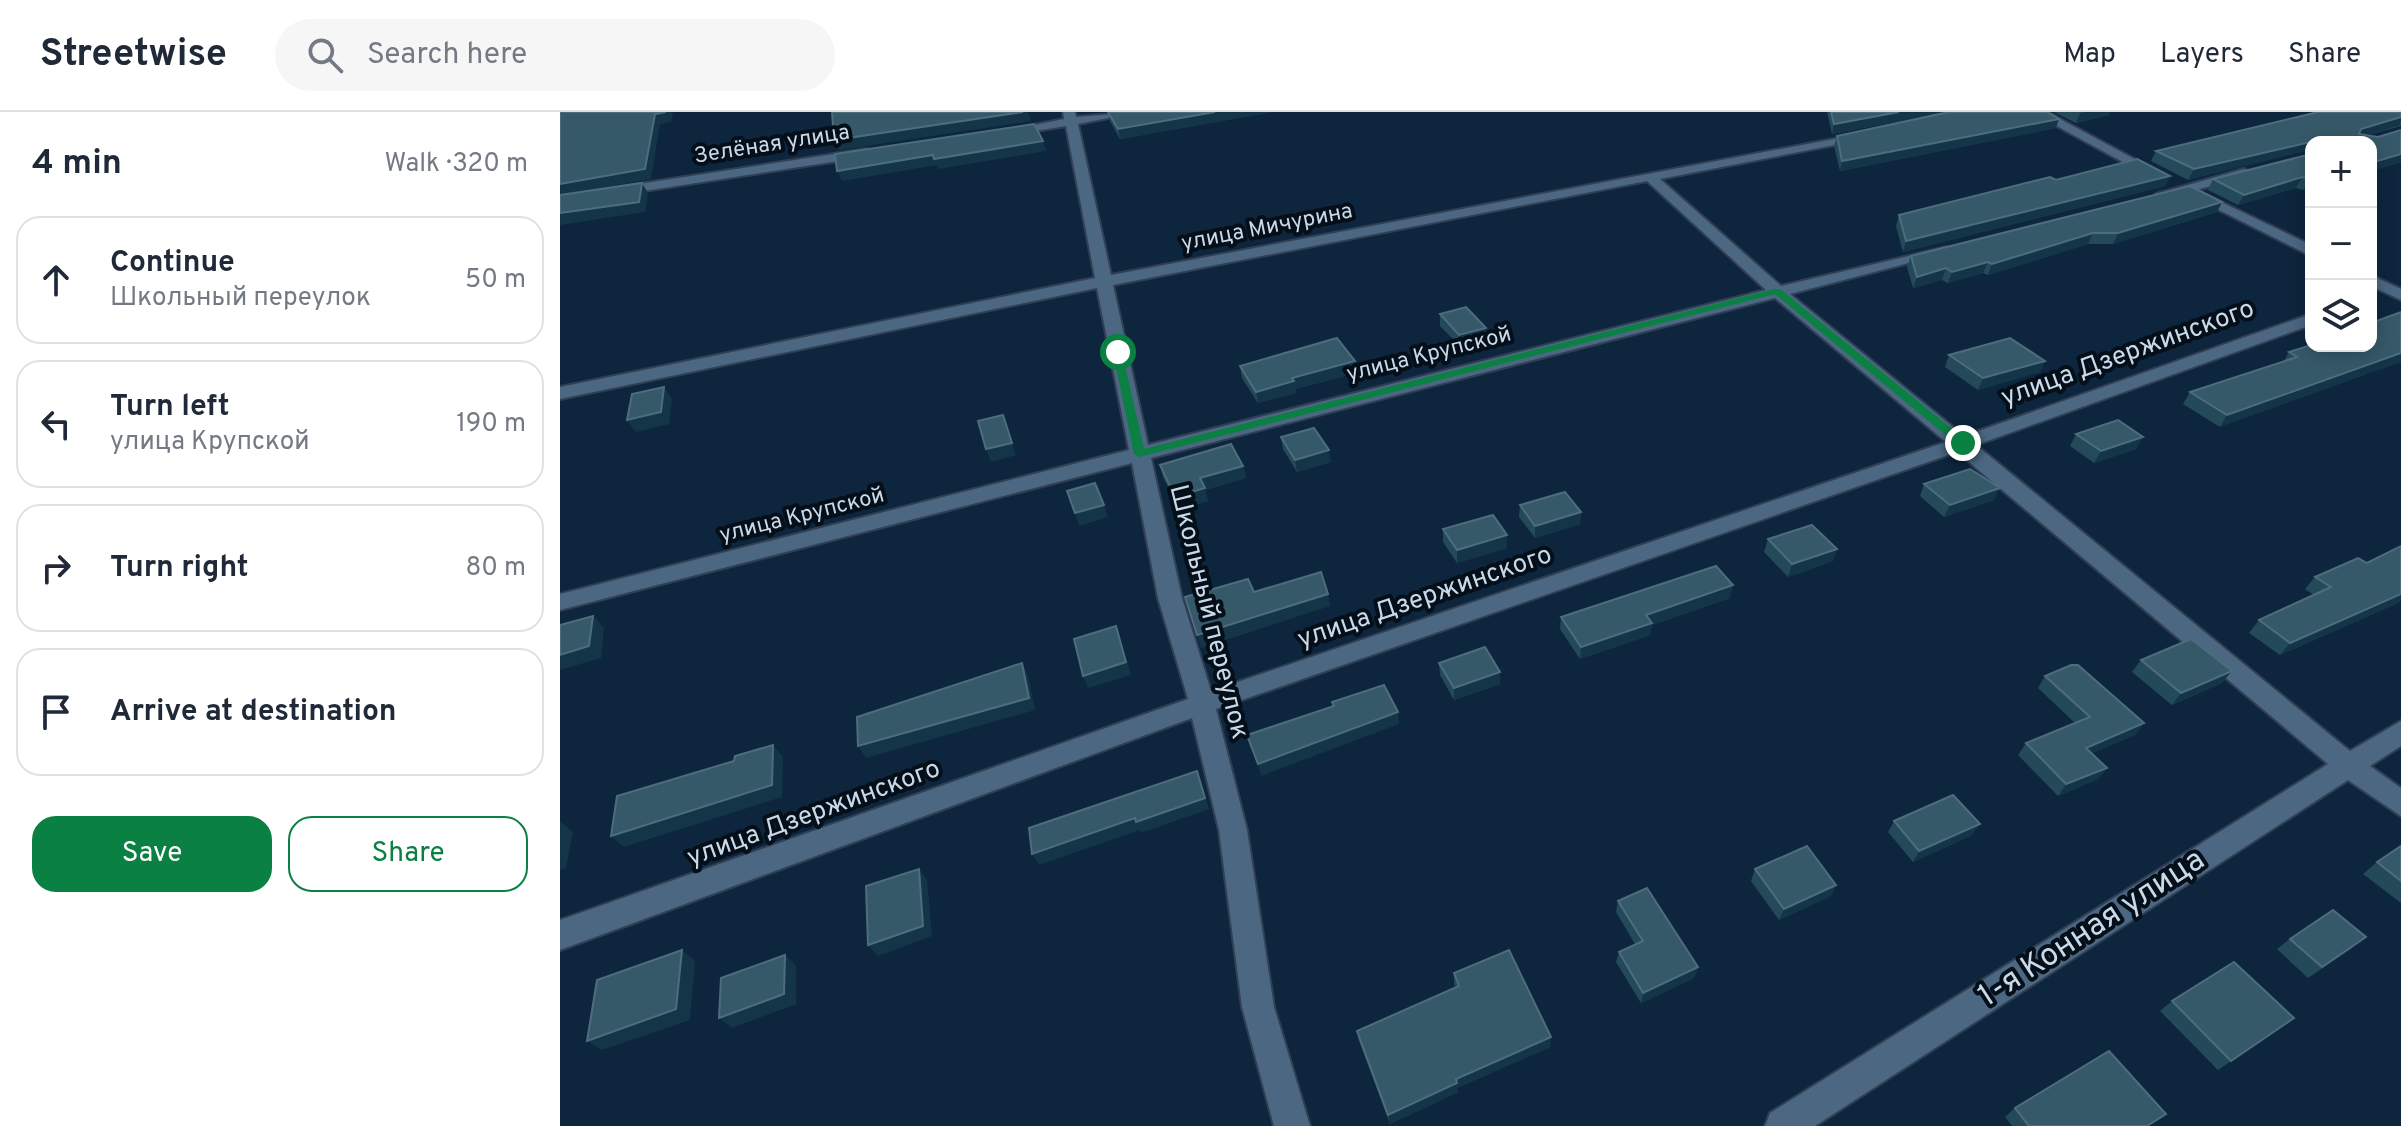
<!DOCTYPE html>
<meta charset="utf-8">
<style>
body{margin:0;font-family:Overpass,sans-serif;background:#f6f6f7;color:#1f2937}
.controls{position:absolute;right:24px;top:24px;display:grid;overflow:hidden;border-radius:16px;box-shadow:0 4px 20px #0003}
.controls button{width:72px;height:72px;display:grid;place-items:center;padding:0;border:0;border-bottom:2px solid #e0e1e3;background:#fff;color:#1f2937;font:40px sans-serif}
.stop{position:absolute;width:24px;height:24px;margin:-18px;border:6px solid #0b8043;border-radius:50%;background:#fff}
.stop.end{background:#0b8043;border-color:#fff;box-shadow:0 2px 8px #0008}
.list{margin:0;padding:0;list-style:none}
h2{display:flex;justify-content:space-between;align-items:center;height:104px;margin:0;padding:0 32px;font-size:34px}
h2 small{font-size:26px;font-weight:400;color:#747a83}
.list li{display:grid;grid-template-columns:52px 1fr auto;gap:24px;align-items:center;box-sizing:border-box;height:128px;margin:0 16px 16px;padding:0 16px;border:2px solid #e0e1e3;border-radius:24px}
.list b{display:block;font-size:30px;white-space:nowrap}
.list p{margin:0;font-size:26px;white-space:nowrap;color:#747a83}
.list em{font-size:26px;font-style:normal;color:#747a83}
.actions{display:flex;gap:16px;padding:24px 32px}
.actions a{flex:1;padding:18px 0;border:2px solid #0b8043;border-radius:24px;text-align:center;font-size:28px;color:#0b8043}
.actions .main{background:#0b8043;color:#fff}
.icon{flex:none;width:44px;height:44px;fill:none;stroke:currentColor;stroke-width:2;stroke-linecap:round;stroke-linejoin:round}
.map{position:relative;flex:none;width:1841px;height:1014px;overflow:hidden}
header{display:flex;align-items:center;gap:48px;box-sizing:border-box;height:112px;padding:0 40px;background:#fff;border-bottom:2px solid #e0e1e3}
header strong{font-size:38px}
nav{display:flex;gap:44px;margin-inline-start:auto;font-size:28px}
.search{width:560px;height:72px;background:#f6f6f7;display:flex;align-items:center;gap:20px;box-sizing:border-box;padding:0 28px;border-radius:44px;color:#747a83;font-size:30px}
main{display:flex}
aside{flex:1;background:#fff}
.map>svg:first-child{display:block}
</style>
<header>
<strong>Streetwise</strong>
<div class="search"><svg class="icon" aria-label="search" viewBox="0 0 24 24"><circle cx="10" cy="10" r="6"/><path d="M15 15l6 6"/></svg>Search here</div>
<nav><a>Map</a><a>Layers</a><a>Share</a></nav>
</header>
<main>
<aside>
<h2>4 min<small>Walk · 320 m</small></h2>
<ul class="list">
<li><svg class="icon" aria-label="ahead" viewBox="0 0 24 24"><path d="M12 20V5M6 11l6-6 6 6"/></svg><div><b>Continue</b><p>Школьный переулок</p></div><em>50 m</em></li>
<li><svg class="icon" aria-label="left" viewBox="0 0 24 24"><path d="M17 20v-9H6M10 6l-5 5 5 5"/></svg><div><b>Turn left</b><p>улица Крупской</p></div><em>190 m</em></li>
<li><svg class="icon" aria-label="right" viewBox="0 0 24 24"><path d="M7 20v-9h11M14 6l5 5-5 5"/></svg><div><b>Turn right</b></div><em>80 m</em></li>
<li><svg class="icon" aria-label="arrive" viewBox="0 0 24 24"><path d="M6 21V4h12l-3 4 3 4H6"/></svg><div><b>Arrive at destination</b></div></li>
</ul>
<div class="actions"><a class="main">Save</a><a>Share</a></div>
</aside>
<div class="map">
<svg width="1841" height="1014" viewBox="0 0 1841 1014">
<rect width="100%" height="100%" fill="#0d263e"/>
<g fill="none" stroke-linecap="round" stroke-linejoin="round">
<defs>
<g id="street">
<path d="M503 0H515L516 5 579 0 518 12 551 163 1311 20V26L1306 27 1100 67 1221 174 1387 135V141L1230 182 1404 324 1751 202V213L1416 333 1790 639 1841 609V634L1810 654 1841 676V704L1788 668 1255 1014H1205L1210 1001 1768 652 1397 340 656 597 687 718 714 895 750 1014H714L682 895 659 718 632 606 0 838V808L628 587 598 486 572 351 0 498V482L569 338 537 176 0 287V275L535 166 506 14 445 24 439 20 504 7ZM1087 69 1206 178 588 333 553 173ZM1215 186 1386 330 651 579 622 486 591 346Z"/>
<polygon points="1471,0 1487,0 1606,64 1594,67"/>
<polygon points="306,37 311,38 311,44 0,92 0,84"/>
<polygon points="1684,57 1691,61 1689,64 1636,78 1751,133 1751,144 1625,81 1603,86 1596,82"/>
<polygon points="1811,163 1841,177 1841,188 1811,174"/>
</g>
</defs>
<use href="#street" stroke="#303f53" stroke-width="4"/>
<use href="#street" fill="#4b6782" fill-rule="evenodd"/>
</g>
<g fill="#244a5a">
<polygon points="548,0 712,0 560,27 550,9"/>
<polygon points="1267,0 1387,0 1272,22"/>
<polygon points="1494,0 1550,0 1549,3 1516,11"/>
<polygon points="1841,0 1841,14 1808,23 1841,50 1811,59 1811,30 1751,30 1628,68 1591,49 1596,39"/>
<polygon points="1496,16 1280,59 1274,34 1277,24"/>
<polygon points="1751,42 1751,76 1743,78 1736,76 1678,93 1648,78 1653,67"/>
<polygon points="1610,64 1605,74 1343,140 1336,114 1339,103 1496,68"/>
<polygon points="1662,90 1657,100 1553,132 1528,132 1428,163 1423,161 1388,171 1382,168 1353,176 1347,155 1351,144"/>
<polygon points="1841,200 1660,315 1623,292 1630,280 1724,249 1729,240"/>
<polygon points="880,202 926,227 900,234 880,214"/>
<polygon points="1389,243 1485,249 1480,260 1418,278 1385,255"/>
<polygon points="795,249 796,261 735,277 736,281 698,291 682,266 680,254"/>
<polygon points="1516,322 1576,337 1534,351 1510,334"/>
<polygon points="721,325 771,350 737,360 723,337"/>
<polygon points="600,353 683,354 686,366 645,378 648,389 619,397 603,365"/>
<polygon points="1364,372 1434,388 1384,405 1360,384"/>
<polygon points="960,393 1021,400 1020,412 975,426 959,405"/>
<polygon points="883,417 947,436 897,451 883,430"/>
<polygon points="1208,427 1273,449 1228,465 1204,440"/>
<polygon points="1841,434 1841,488 1838,491 1720,543 1689,521 1699,508 1754,483 1745,477 1755,465 1807,451"/>
<polygon points="1170,486 1092,513 1090,523 1020,547 1000,517 1001,505"/>
<polygon points="1581,548 1662,571 1612,593 1572,560"/>
<polygon points="879,551 940,572 894,588 880,563"/>
<polygon points="1485,564 1584,611 1575,623 1532,641 1547,656 1538,667 1498,684 1458,643 1466,631 1515,611 1478,576"/>
<polygon points="1334,709 1412,723 1353,750 1328,720"/>
<polygon points="1841,734 1841,791 1803,762 1817,750"/>
<polygon points="1195,757 1276,773 1271,784 1219,808 1191,769"/>
<polygon points="1058,789 1138,855 1134,866 1081,891 1056,850 1059,840 1075,832 1056,800"/>
<polygon points="1730,827 1792,836 1748,866 1717,837"/>
<polygon points="894,861 990,935 897,976 898,980 830,1012 799,929 797,919 896,875 894,872"/>
<polygon points="1612,889 1734,906 1658,958 1600,899"/>
<polygon points="1455,996 1606,1002 1588,1014 1452,1014 1445,1005"/>
</g>
<g fill="#143548">
<polygon points="106,0 113,0 111,10 100,12 91,67 0,83 0,72 95,2"/>
<polygon points="463,0 468,0 471,9 279,38 274,28"/>
<polygon points="655,0 712,0 560,27 558,17"/>
<polygon points="1339,0 1387,0 1272,22 1274,12"/>
<polygon points="1524,0 1550,0 1549,3 1516,11 1520,1"/>
<polygon points="1841,5 1840,13 1795,27 1801,17"/>
<polygon points="1499,7 1496,16 1280,59 1282,49"/>
<polygon points="1759,28 1757,30 1751,30 1751,38 1628,68 1634,57"/>
<polygon points="483,29 486,39 378,57 377,53 282,69 277,59 373,43"/>
<polygon points="1841,42 1841,50 1811,59 1811,51"/>
<polygon points="1610,64 1605,74 1343,140 1346,129"/>
<polygon points="1742,65 1736,76 1678,93 1684,83"/>
<polygon points="1751,67 1751,76 1743,78 1749,68"/>
<polygon points="82,71 88,81 85,100 0,113 0,101"/>
<polygon points="1662,90 1657,100 1553,132 1558,121"/>
<polygon points="1533,121 1528,132 1428,163 1432,152"/>
<polygon points="1428,150 1423,161 1388,171 1392,160"/>
<polygon points="1386,156 1382,168 1353,176 1357,165"/>
<polygon points="926,216 926,227 900,234 899,223"/>
<polygon points="1841,241 1841,250 1660,315 1667,303"/>
<polygon points="795,249 796,261 735,277 736,281 698,291 696,280 732,266"/>
<polygon points="1485,249 1480,260 1418,278 1423,266"/>
<polygon points="104,275 112,287 109,312 76,320 67,308"/>
<polygon points="443,303 456,343 431,350 426,337"/>
<polygon points="1583,325 1576,337 1534,351 1541,339"/>
<polygon points="769,338 771,350 737,360 735,348"/>
<polygon points="683,354 686,366 645,378 648,389 619,397 615,385 640,366"/>
<polygon points="1440,376 1434,388 1384,405 1390,393"/>
<polygon points="544,393 548,405 519,414 515,401"/>
<polygon points="1021,400 1020,412 975,426 975,414"/>
<polygon points="947,423 947,436 897,451 897,438"/>
<polygon points="1277,437 1273,449 1228,465 1232,452"/>
<polygon points="1173,473 1170,486 1092,513 1090,523 1020,547 1021,535 1086,503"/>
<polygon points="1841,479 1841,488 1838,491 1720,543 1730,531"/>
<polygon points="768,482 770,494 641,536 637,523"/>
<polygon points="33,504 44,516 41,546 0,558 0,543"/>
<polygon points="556,514 571,563 528,576 523,564"/>
<polygon points="462,551 468,564 475,598 306,646 298,634"/>
<polygon points="1672,559 1662,571 1612,593 1621,581"/>
<polygon points="940,560 940,572 894,588 894,576"/>
<polygon points="838,600 839,612 701,664 698,652"/>
<polygon points="1584,611 1575,623 1517,648 1526,636"/>
<polygon points="213,633 223,645 222,685 64,735 51,724"/>
<polygon points="1547,656 1538,667 1498,684 1506,672"/>
<polygon points="637,659 649,697 581,721 580,718 479,753 472,742 575,706"/>
<polygon points="0,709 13,720 6,756 0,758"/>
<polygon points="1420,712 1412,723 1353,750 1359,739"/>
<polygon points="359,757 367,768 372,824 318,844 308,833"/>
<polygon points="1276,773 1271,784 1219,808 1224,797"/>
<polygon points="122,838 135,849 130,908 42,938 27,929"/>
<polygon points="225,843 236,854 236,892 172,916 159,906"/>
<polygon points="1138,855 1134,866 1081,891 1083,881"/>
<polygon points="991,925 990,935 897,976 898,980 830,1012 828,1003 896,967"/>
</g>
<g fill="#365969" stroke="#4d6d7d" stroke-width="2">
<polygon points="0,0 106,0 95,2 85,57 0,72"/>
<polygon points="272,0 463,0 274,28"/>
<polygon points="548,0 655,0 558,17"/>
<polygon points="1271,0 1339,0 1274,12"/>
<polygon points="1389,0 1487,0 1499,7 1282,49 1277,24"/>
<polygon points="1758,0 1841,0 1841,5 1801,17 1799,22 1818,25 1841,18 1841,42 1811,51 1811,30 1758,30 1759,28 1634,57 1596,39"/>
<polygon points="474,12 483,29 374,47 373,43 277,59 275,42"/>
<polygon points="1751,42 1751,67 1742,65 1684,83 1653,67"/>
<polygon points="1577,47 1610,64 1346,129 1339,103 1490,65 1496,68"/>
<polygon points="82,71 79,90 0,101 0,83"/>
<polygon points="1630,74 1662,90 1558,121 1533,121 1432,152 1428,150 1392,160 1386,156 1357,165 1351,144"/>
<polygon points="906,195 926,216 899,223 880,202"/>
<polygon points="1841,200 1841,241 1667,303 1630,280 1737,245 1729,240 1751,233 1751,234 1811,234 1811,211"/>
<polygon points="777,226 795,249 732,266 734,269 696,280 680,254"/>
<polygon points="1450,226 1485,249 1423,266 1389,243"/>
<polygon points="104,275 101,300 67,308 72,282"/>
<polygon points="443,303 452,331 426,337 418,309"/>
<polygon points="1558,308 1583,325 1541,339 1516,322"/>
<polygon points="754,316 769,338 735,348 721,325"/>
<polygon points="671,332 683,354 640,366 645,376 615,385 600,353"/>
<polygon points="1410,357 1440,376 1390,393 1364,372"/>
<polygon points="535,371 544,393 515,401 507,379"/>
<polygon points="1005,380 1021,400 975,414 960,393"/>
<polygon points="933,403 947,423 897,438 883,417"/>
<polygon points="1252,413 1277,437 1232,452 1208,427"/>
<polygon points="1841,434 1841,482 1730,531 1699,508 1771,475 1755,465 1798,446 1807,451"/>
<polygon points="1156,454 1173,473 1086,503 1092,511 1021,535 1001,505"/>
<polygon points="761,460 768,482 637,523 625,485 688,467 694,480"/>
<polygon points="33,504 29,534 0,543 0,513"/>
<polygon points="556,514 566,550 523,564 514,527"/>
<polygon points="1631,527 1672,559 1621,581 1581,548"/>
<polygon points="925,535 940,560 894,576 879,551"/>
<polygon points="462,551 469,586 298,634 297,605"/>
<polygon points="1511,553 1518,553 1584,611 1526,636 1547,656 1506,672 1466,631 1530,605 1485,564"/>
<polygon points="824,573 838,600 698,652 687,623 774,594 772,590"/>
<polygon points="213,633 212,673 51,724 57,684 174,649 175,644"/>
<polygon points="637,659 645,686 576,710 575,706 472,742 469,716"/>
<polygon points="1393,683 1420,712 1359,739 1334,709"/>
<polygon points="1247,734 1276,773 1224,797 1195,757"/>
<polygon points="1841,734 1841,769 1817,750"/>
<polygon points="359,757 363,814 308,833 306,774"/>
<polygon points="1087,776 1138,855 1083,881 1059,840 1083,829 1058,789"/>
<polygon points="1773,798 1806,825 1762,855 1730,827"/>
<polygon points="122,838 116,897 27,929 37,868"/>
<polygon points="949,838 991,925 896,967 897,971 828,1003 797,919 899,874 894,861"/>
<polygon points="225,843 224,882 159,906 161,866"/>
<polygon points="1674,850 1734,906 1671,949 1612,889"/>
<polygon points="1549,939 1606,1002 1587,1014 1469,1014 1455,996"/>
</g>
<polygon fill="#0b8043" points="1214,177 1220,177 1407,329 1407,334 1399,334 1215,182 579,345 574,342 553,240 558,237 562,240 584,337"/>
<g text-anchor="middle" dominant-baseline="central" stroke-width="8" stroke-linejoin="round" paint-order="stroke">
<g font-size="22" fill="#cad9e8" stroke="#050f19">
<text transform="translate(212 33) rotate(-9)">Зелёная улица</text>
<text transform="translate(707 116) rotate(-11)">улица Мичурина</text>
<text transform="translate(869 243) rotate(-14)">улица Крупской</text>
<text transform="translate(242 404) rotate(-14)">улица Крупской</text>
</g>
<g font-size="26" fill="#cad9e8" stroke="#050f19">
<text transform="translate(1568 242) rotate(-20)">улица Дзержинского</text>
<text transform="translate(865 486) rotate(-19)">улица Дзержинского</text>
<text transform="translate(648 500) rotate(76)">Школьный переулок</text>
<text transform="translate(254 702) rotate(-20)">улица Дзержинского</text>
</g>
<g font-size="32" fill="#cad9e8" stroke="#050f19">
<text transform="translate(1532 817) rotate(-33)">1-я Конная улица</text>
</g>
</g>
</svg>
<div class="controls">
<button>+</button>
<button>−</button>
<button><svg class="icon" aria-label="layers" viewBox="0 0 24 24"><path d="M12 4l9 5-9 5-9-5zM3 14l9 5 9-5"/></svg></button>
</div>
<div class="stop" style="left:558px;top:240px"></div>
<div class="stop end" style="left:1403px;top:331px"></div>
</div>
</main>
